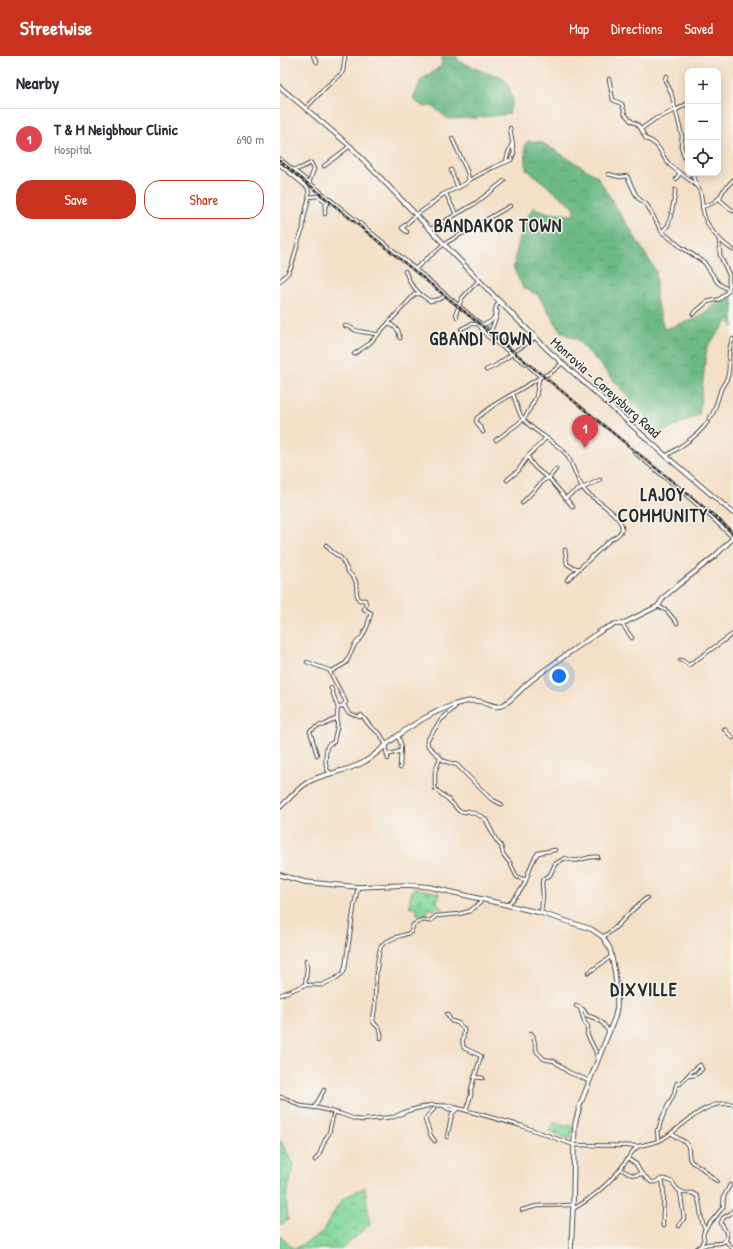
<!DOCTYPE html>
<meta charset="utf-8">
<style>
body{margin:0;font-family:"Patrick Hand",sans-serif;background:#f7f7f7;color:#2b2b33}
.controls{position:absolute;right:12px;top:12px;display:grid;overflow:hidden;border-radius:8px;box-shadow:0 2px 10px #0003}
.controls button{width:36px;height:36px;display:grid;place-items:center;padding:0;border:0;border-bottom:1px solid #e1e1e2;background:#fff;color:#2b2b33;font:20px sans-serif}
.you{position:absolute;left:279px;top:620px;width:14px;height:14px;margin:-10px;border:3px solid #fff;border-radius:50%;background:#1a73e8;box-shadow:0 0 0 6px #1a73e833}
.badge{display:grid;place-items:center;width:26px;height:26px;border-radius:50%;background:#c8321e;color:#fff;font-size:13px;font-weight:700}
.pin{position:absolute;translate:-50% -33px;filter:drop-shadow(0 1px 2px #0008)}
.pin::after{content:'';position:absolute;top:21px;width:14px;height:12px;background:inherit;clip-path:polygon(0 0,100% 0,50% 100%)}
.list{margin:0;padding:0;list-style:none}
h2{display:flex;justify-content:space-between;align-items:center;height:52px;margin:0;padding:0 16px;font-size:17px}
h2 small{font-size:13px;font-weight:400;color:#7c7c81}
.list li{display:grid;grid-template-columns:26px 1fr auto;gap:12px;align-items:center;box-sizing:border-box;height:60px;padding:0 16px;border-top:1px solid #e1e1e2}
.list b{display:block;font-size:15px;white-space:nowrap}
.list p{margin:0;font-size:13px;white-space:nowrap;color:#7c7c81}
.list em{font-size:13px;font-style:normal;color:#7c7c81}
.actions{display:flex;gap:8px;padding:12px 16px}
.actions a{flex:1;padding:9px 0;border:1px solid #c8321e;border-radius:16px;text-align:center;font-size:14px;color:#c8321e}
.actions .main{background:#c8321e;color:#fff}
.icon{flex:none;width:22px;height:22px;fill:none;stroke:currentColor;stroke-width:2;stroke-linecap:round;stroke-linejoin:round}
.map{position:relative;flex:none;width:453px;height:1193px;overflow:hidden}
header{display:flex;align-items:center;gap:24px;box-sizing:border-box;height:56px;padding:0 20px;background:#c8321e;color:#fff}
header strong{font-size:19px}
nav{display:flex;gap:22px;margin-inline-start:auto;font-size:14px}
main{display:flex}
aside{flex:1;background:#fff}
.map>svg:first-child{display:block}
</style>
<header>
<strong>Streetwise</strong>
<nav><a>Map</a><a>Directions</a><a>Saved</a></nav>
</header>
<main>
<aside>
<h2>Nearby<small></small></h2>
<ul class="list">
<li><span class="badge" style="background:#e0444e">1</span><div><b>T &amp; M Neigbhour Clinic</b><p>Hospital</p></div><em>690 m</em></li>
</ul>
<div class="actions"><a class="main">Save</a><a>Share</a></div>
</aside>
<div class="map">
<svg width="453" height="1193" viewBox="0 0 453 1193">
<defs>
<pattern id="forest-crowns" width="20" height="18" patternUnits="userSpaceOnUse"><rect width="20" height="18" fill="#6cb983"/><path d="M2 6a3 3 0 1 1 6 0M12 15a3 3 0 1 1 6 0" fill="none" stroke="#59976b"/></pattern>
<pattern id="wetland-marsh" width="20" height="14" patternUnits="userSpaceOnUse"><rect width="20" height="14" fill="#85d99b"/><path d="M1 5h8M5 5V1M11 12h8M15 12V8" fill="none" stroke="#73ba86"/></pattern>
<pattern id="cemetery-stones" width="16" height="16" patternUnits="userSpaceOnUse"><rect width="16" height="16" fill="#85d99b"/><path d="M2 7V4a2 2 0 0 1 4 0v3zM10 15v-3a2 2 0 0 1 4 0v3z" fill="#73ba86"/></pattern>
</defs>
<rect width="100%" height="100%" fill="#f6f6f2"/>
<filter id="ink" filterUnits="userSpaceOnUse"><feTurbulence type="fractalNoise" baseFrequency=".025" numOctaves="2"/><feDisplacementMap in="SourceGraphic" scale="8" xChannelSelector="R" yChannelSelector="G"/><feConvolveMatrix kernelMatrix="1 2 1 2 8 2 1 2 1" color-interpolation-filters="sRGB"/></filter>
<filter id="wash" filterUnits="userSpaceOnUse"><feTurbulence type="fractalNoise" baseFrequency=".012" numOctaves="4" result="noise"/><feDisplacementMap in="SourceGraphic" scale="16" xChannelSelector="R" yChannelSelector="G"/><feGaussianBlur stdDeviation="0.9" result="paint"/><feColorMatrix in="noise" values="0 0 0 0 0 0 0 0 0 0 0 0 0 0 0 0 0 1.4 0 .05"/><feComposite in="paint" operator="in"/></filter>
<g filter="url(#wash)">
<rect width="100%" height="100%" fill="#f4e0c7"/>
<g fill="url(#forest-crowns)" stroke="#4c7257">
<polygon points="162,0 177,0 178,5 209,18 217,19 227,26 233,44 229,58 195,62 168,63 152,50 143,51 133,43 141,24 161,10"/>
<polygon points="248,85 261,86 317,120 376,215 376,243 384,273 416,263 449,238 453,245 453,271 449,263 427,291 419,359 381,377 297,283 282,277 258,239 243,232 233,211 240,180 246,164 253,151 269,157 293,159 295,152 246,113 245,89"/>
</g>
<g fill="url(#wetland-marsh)" stroke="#588263">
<polygon points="0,1084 14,1109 6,1142 8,1164 0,1169"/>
<polygon points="85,1131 90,1168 62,1193 0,1193 0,1180 14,1193 41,1178 62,1143"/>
</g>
<g fill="url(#cemetery-stones)" stroke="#588263">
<polygon points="133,832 159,837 157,847 161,850 162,854 158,851 154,854 147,852 148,859 143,860 137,858 137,852 130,852 130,842"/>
<polygon points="274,1067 289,1069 294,1072 290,1083 269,1076"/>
</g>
</g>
<g filter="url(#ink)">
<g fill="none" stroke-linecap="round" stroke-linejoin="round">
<defs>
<g id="street">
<polyline points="33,0 37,6"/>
<polyline points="386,20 385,24 391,36 402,80 401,90 405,103 408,106"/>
<polyline points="329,23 333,44 342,48 345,58"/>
<polyline points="26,52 46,31 61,18 63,15 65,0"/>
<path d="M345 58 351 65 357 68 361 73 366 83C381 87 381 101 390 109 399 118 412 123 419 133 422 139 422 147 423 154 425 170 439 185 453 194"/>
<polyline points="361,73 375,63 398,53 408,47"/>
<polyline points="0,103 115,196 221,285"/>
<polyline points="226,106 228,97 232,88"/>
<polyline points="0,109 28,132 29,141 24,162 23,173 19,183 12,209 8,217 0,225"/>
<polyline points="44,110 70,90"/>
<polyline points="13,114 21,112 31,107 34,113 29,127"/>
<polyline points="171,114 178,132"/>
<polyline points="412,117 416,129"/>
<polyline points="328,118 340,121 347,120 355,137 359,143 367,149 382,176 401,191 424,206 438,227 453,237"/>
<polyline points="396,123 400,117"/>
<polyline points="189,124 212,112 231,104 234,97 230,72"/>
<polyline points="453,124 443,135 440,141 440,144 453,155"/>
<polyline points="166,138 176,158"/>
<polyline points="29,141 38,140 48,147 45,150 45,158"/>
<polyline points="422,151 433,147 440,141"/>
<polyline points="151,173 196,147 224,125"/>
<polyline points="127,176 122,172 136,159 149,150 162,139 185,128 189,124 187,115 172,82"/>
<path d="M382 176C384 173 387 171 388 169 390 164 396 138 395 134"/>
<polyline points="135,213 164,188 230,150"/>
<polyline points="125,215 131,228 140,238"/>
<polyline points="413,258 427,246 440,243 449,234 449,219 440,199 439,182"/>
<polyline points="177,261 176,257 182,242 199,224"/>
<polyline points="109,267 118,274 120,282"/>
<path d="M198 268 207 280 249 310 261 321C270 318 276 314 282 307"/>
<path d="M65 270C70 270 71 272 75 274 82 277 90 276 98 279"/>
<polyline points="181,273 191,268 205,268 210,266 214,262 216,251 219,245"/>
<path d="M211 276C212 268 218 263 217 255"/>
<polyline points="235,295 255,282"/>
<polyline points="74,298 89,288 135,238 140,238 150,245 160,243 166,239"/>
<polyline points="206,314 215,310 232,298"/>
<path d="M233 338C236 346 238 357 243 363 255 377 275 385 286 398 295 410 296 427 308 438 316 444 343 461 342 472 342 477 334 482 330 484L287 524"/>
<polyline points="203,376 196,365 197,362 214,349 261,321"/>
<polyline points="216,384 239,367 246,360 256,341 259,323"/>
<path d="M354 396C387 424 422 450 453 482"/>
<path d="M386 400C403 389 422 378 432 359 436 351 438 342 441 333 443 329 447 324 448 319 451 308 446 294 453 283"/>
<path d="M248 401C252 410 260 417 269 422L276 413"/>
<polyline points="227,424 238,415 248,400 266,382"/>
<polyline points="285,442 294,436 320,424"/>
<polyline points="242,447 264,424 269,422 293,451"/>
<path d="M46 489 51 495 61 502 69 517 74 522 76 526 77 539 79 544H85L86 549 84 553 91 557 87 571 82 581 75 588 66 607 50 616 66 646 62 650 58 652C56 659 58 665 57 672 56 677 54 681 54 686 52 687 49 688 48 689 46 691 45 706 46 709 46 712 48 715 50 717"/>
<polyline points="285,494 287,508 292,511 299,513"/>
<polyline points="378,550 387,555 397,567"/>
<polyline points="342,568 352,582"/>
<polyline points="400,604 403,605 409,609 453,578"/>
<polyline points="27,606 51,615"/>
<polyline points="51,632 58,652"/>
<polyline points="173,649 175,651 161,664 150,680 147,685 148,690 164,705 177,709 211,743 221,748"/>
<path d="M62 650H65C66 658 74 659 80 661L81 659 82 660 91 671 101 679 106 689"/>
<polyline points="444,673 453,682"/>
<polyline points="118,680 121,688 120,712"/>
<polyline points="107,689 106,694 108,703"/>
<polyline points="37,699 30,675 38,670 44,669 57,662"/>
<polyline points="107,699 121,695"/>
<polyline points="160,702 155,716 155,733 169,744 179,755 185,756 188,755 203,761 206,764 216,784 221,790 223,798 230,807 237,821 246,824"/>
<path d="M227 849C235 842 243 834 246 824 249 815 252 804 258 797L275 794"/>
<path d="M261 857 263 840 262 827 263 823 270 819 275 808 285 802C300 809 305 799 318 801"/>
<path d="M323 881C340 871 350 853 367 842"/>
<polyline points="308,917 332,900"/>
<polyline points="25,929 27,913 26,904"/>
<polyline points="0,939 25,929 42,929 55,923 63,917 65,912 74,851 78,831"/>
<path d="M296 950C301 952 305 953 306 959 318 963 323 965 329 977"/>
<polyline points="300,952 305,967 308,970 307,978 316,996 317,1002"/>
<path d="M167 958 171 965 178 967 184 973C185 981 180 984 184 992L201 1000 191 1033V1039L186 1054"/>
<polyline points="251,977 253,980 257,996 264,1003 274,1005 288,1016 305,1023 309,1026"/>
<path d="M101 982C102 974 98 971 93 966 93 959 96 951 95 944 95 936 97 894 102 889 110 881 121 881 131 876L133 869 142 864 150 865 156 860 179 858 190 855 200 847 201 843"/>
<polyline points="194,1021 203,1022"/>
<polyline points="0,1041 7,1043 21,1050 38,1052 61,1058 75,1063 82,1064 114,1061 127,1055 151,1049 170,1050 242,1070 294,1089 358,1090"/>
<polyline points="164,1050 168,1053 175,1054"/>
<polyline points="34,1052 44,1034"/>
<path d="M154 1053C152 1055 146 1061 145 1064L151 1080 155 1085"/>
<path d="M392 1077C396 1083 404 1084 407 1088 410 1093 408 1099 410 1104 412 1108 417 1108 420 1111 427 1115 429 1121 437 1125"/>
<polyline points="167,1081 172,1058 178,1052"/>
<path d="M378 1085 377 1074 379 1073C380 1062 388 1050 393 1040 395 1035 395 1031 397 1027L400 1028 411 1016 420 1009 422 1013C418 1018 415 1020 408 1020"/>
<path d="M348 1103 356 1108 361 1117 371 1126H375L382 1123H385L392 1126 398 1134 405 1137H412L417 1140C422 1151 419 1163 425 1173"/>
<polyline points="35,1104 39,1099 45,1084 49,1077 54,1056"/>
<path d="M341 1113C347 1117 353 1121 361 1118"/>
<path d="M382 1123C386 1139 382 1154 383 1170"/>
<path d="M293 1153C311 1143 325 1131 338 1116 344 1109 351 1096 357 1091 360 1089 375 1087 381 1084 404 1071 423 1043 453 1048"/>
<polyline points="242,1154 257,1150 293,1149"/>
<polyline points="399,1170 404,1162 400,1135"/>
<polyline points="445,1184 453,1193"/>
<polyline points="421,1190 424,1183 423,1180 424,1175 443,1151 444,1140 450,1129"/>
<path d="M416 1193C420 1190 423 1189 428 1188 435 1187 450 1190 446 1176 445 1173 442 1170 441 1167L443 1162 450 1158 453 1154"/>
</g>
<g id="secondary">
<polyline points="0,31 70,90 216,242 269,295 386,400 453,457"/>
<path d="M0 751C10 743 17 732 30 725 47 716 67 716 84 706 95 700 103 691 112 684 131 669 150 657 173 649 180 647 189 644 197 645 205 645 215 654 223 649 234 643 242 631 253 623 275 606 299 590 322 574L335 568H342L378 550 384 541 397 530 435 500 453 482"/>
<polyline points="0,819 25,826 78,831 127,829 150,831 261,857 311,873 323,881 330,893 335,917 337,941 337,951 335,961 300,1049 295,1068 294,1089 293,1153 291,1193"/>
</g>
</defs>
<use href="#street" stroke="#494642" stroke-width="4.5"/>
<use href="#secondary" stroke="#494642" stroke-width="5.5"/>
<use href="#street" stroke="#fff" stroke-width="2.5"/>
<use href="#secondary" stroke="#fff" stroke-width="3.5"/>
<defs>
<polyline id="rail" points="0,105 437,462 453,477"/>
</defs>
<use href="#rail" stroke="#2b2b2b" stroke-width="2.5"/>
<use href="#rail" stroke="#f6f6f2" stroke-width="1" stroke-dasharray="3" stroke-linecap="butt"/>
</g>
</g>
<g text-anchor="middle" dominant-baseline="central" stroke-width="3" stroke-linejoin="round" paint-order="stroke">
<g font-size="14" fill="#2b2b2b" stroke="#f6f6f2">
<text transform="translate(326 331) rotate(42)">Monrovia - Careysburg Road</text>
</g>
<g font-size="18" font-weight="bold" letter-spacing="1" fill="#2b2b2b" stroke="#f6f6f2">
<text x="218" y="169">BANDAKOR TOWN</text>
<text x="201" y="282">GBANDI TOWN</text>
<text x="383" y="438">LAJOY<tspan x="383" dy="21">COMMUNITY</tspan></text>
<text x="364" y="933">DIXVILLE</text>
</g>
</g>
</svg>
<div class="controls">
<button>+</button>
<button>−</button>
<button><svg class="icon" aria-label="locate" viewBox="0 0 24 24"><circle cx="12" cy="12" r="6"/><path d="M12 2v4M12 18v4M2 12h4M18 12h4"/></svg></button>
</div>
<div class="you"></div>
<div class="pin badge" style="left:305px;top:392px;background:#e0444e">1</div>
</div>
</main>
